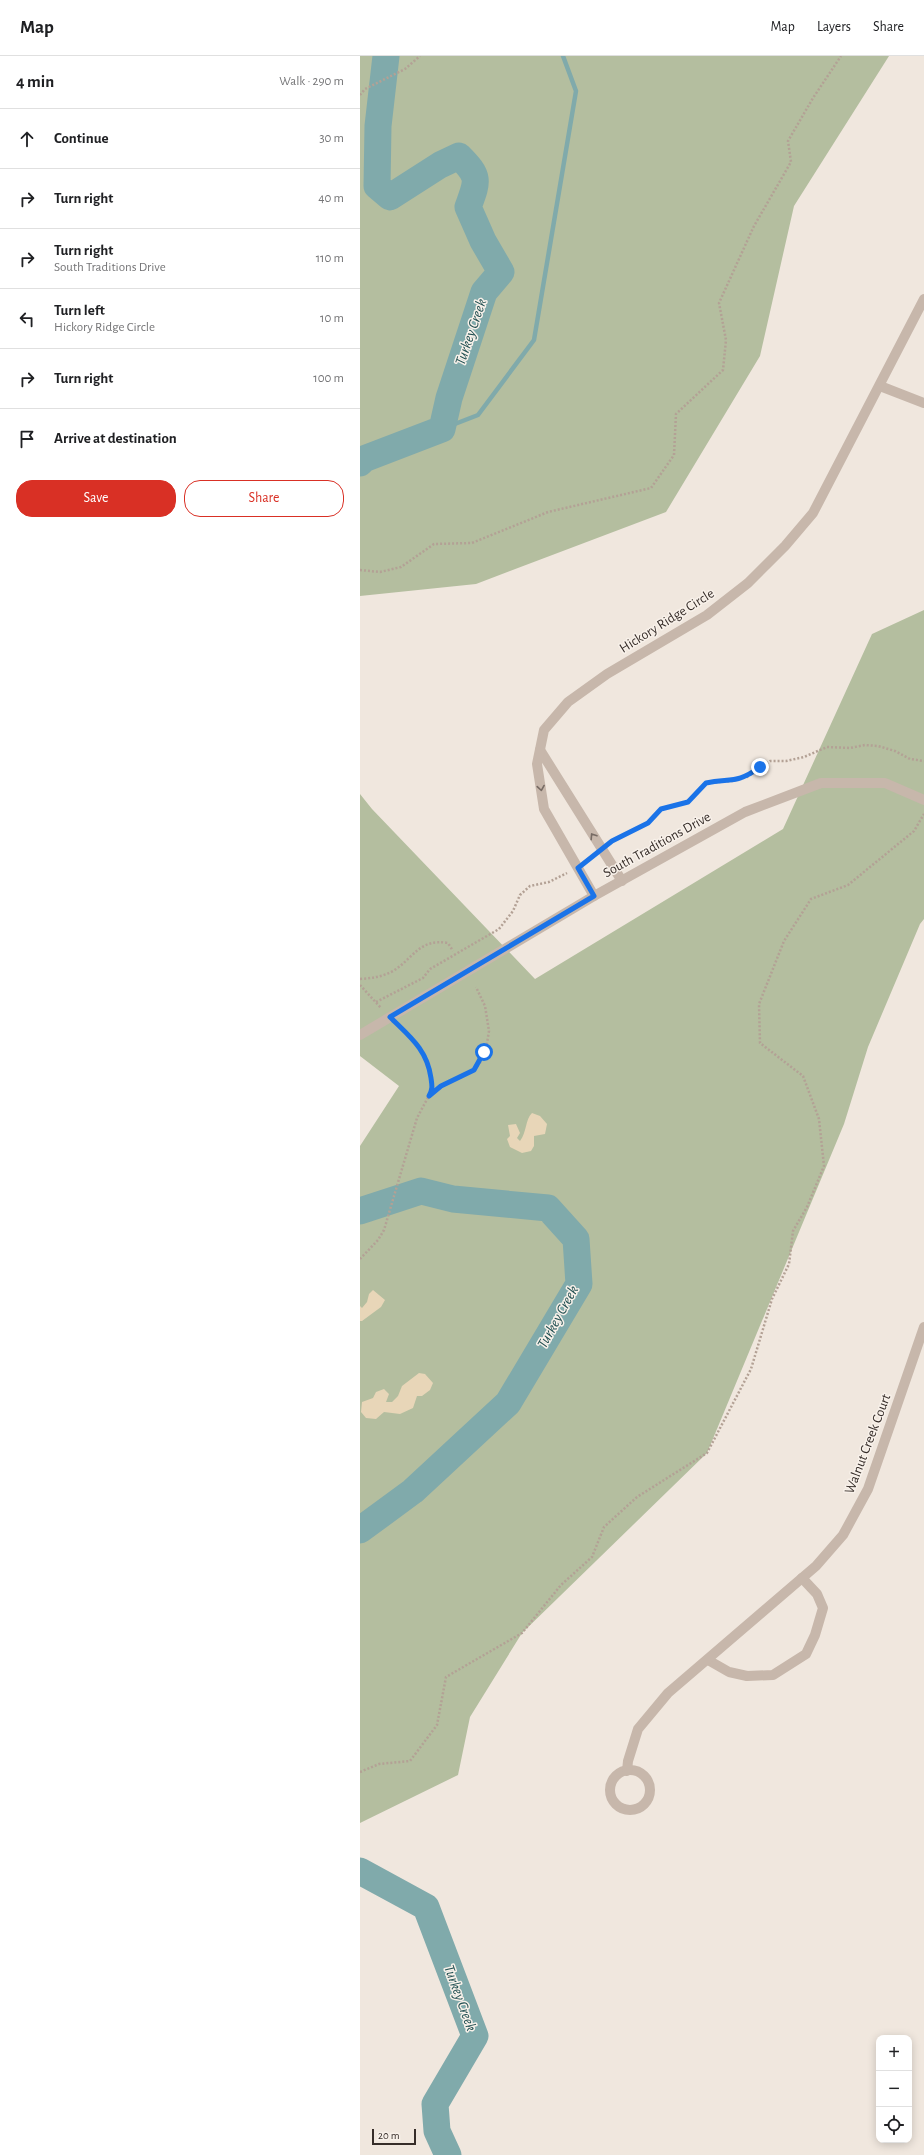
<!DOCTYPE html>
<meta charset="utf-8">
<style>
body{margin:0;font-family:"Alegreya Sans",sans-serif;background:#f2f2f2;color:#202124}
.controls{position:absolute;right:12px;bottom:12px;display:grid;overflow:hidden;border-radius:8px;box-shadow:0 2px 10px #0003}
.controls button{width:36px;height:36px;display:grid;place-items:center;padding:0;border:0;border-bottom:1px solid #e0e0e0;background:#fff;color:#202124;font:20px sans-serif}
.scale{position:absolute;left:12px;bottom:10px;width:44px;box-sizing:border-box;padding-left:4px;border:2px solid #362d29;border-top:0;font-size:11px;line-height:14px;white-space:nowrap;color:#362d29;-webkit-text-stroke:3px #f8f1ea;paint-order:stroke}
.stop{position:absolute;width:12px;height:12px;margin:-9px;border:3px solid #1a73e8;border-radius:50%;background:#fff}
.stop.end{background:#1a73e8;border-color:#fff;box-shadow:0 1px 4px #0008}
.list{margin:0;padding:0;list-style:none}
h2{display:flex;justify-content:space-between;align-items:center;height:52px;margin:0;padding:0 16px;font-size:17px}
h2 small{font-size:13px;font-weight:400;color:#757577}
.list li{display:grid;grid-template-columns:26px 1fr auto;gap:12px;align-items:center;box-sizing:border-box;height:60px;padding:0 16px;border-top:1px solid #e0e0e0}
.list b{display:block;font-size:15px;white-space:nowrap}
.list p{margin:0;font-size:13px;white-space:nowrap;color:#757577}
.list em{font-size:13px;font-style:normal;color:#757577}
.actions{display:flex;gap:8px;padding:12px 16px}
.actions a{flex:1;padding:9px 0;border:1px solid #d93025;border-radius:16px;text-align:center;font-size:14px;color:#d93025}
.actions .main{background:#d93025;color:#fff}
.icon{flex:none;width:22px;height:22px;fill:none;stroke:currentColor;stroke-width:2;stroke-linecap:round;stroke-linejoin:round}
.map{position:relative;flex:none;width:564px;height:2099px;overflow:hidden}
header{display:flex;align-items:center;gap:24px;box-sizing:border-box;height:56px;padding:0 20px;background:#fff;border-bottom:1px solid #e0e0e0}
header strong{font-size:19px}
nav{display:flex;gap:22px;margin-inline-start:auto;font-size:14px}
main{display:flex}
aside{flex:1;background:#fff}
.map>svg:first-child{display:block}
</style>
<header>
<strong>Map</strong>
<nav><a>Map</a><a>Layers</a><a>Share</a></nav>
</header>
<main>
<aside>
<h2>4 min<small>Walk · 290 m</small></h2>
<ul class="list">
<li><svg class="icon" aria-label="ahead" viewBox="0 0 24 24"><path d="M12 20V5M6 11l6-6 6 6"/></svg><div><b>Continue</b></div><em>30 m</em></li>
<li><svg class="icon" aria-label="right" viewBox="0 0 24 24"><path d="M7 20v-9h11M14 6l5 5-5 5"/></svg><div><b>Turn right</b></div><em>40 m</em></li>
<li><svg class="icon" aria-label="right" viewBox="0 0 24 24"><path d="M7 20v-9h11M14 6l5 5-5 5"/></svg><div><b>Turn right</b><p>South Traditions Drive</p></div><em>110 m</em></li>
<li><svg class="icon" aria-label="left" viewBox="0 0 24 24"><path d="M17 20v-9H6M10 6l-5 5 5 5"/></svg><div><b>Turn left</b><p>Hickory Ridge Circle</p></div><em>10 m</em></li>
<li><svg class="icon" aria-label="right" viewBox="0 0 24 24"><path d="M7 20v-9h11M14 6l5 5-5 5"/></svg><div><b>Turn right</b></div><em>100 m</em></li>
<li><svg class="icon" aria-label="arrive" viewBox="0 0 24 24"><path d="M6 21V4h12l-3 4 3 4H6"/></svg><div><b>Arrive at destination</b></div></li>
</ul>
<div class="actions"><a class="main">Save</a><a>Share</a></div>
</aside>
<div class="map">
<svg width="564" height="2099" viewBox="0 0 564 2099">
<rect width="100%" height="100%" fill="#f0e7de"/>
<g fill="#b4be9f">
<polygon points="0,0 529,0 434,150 400,300 306,456 116,528 0,540"/>
<polygon points="564,554 564,863 560,868 508,991 484,1068 347,1397 162,1577 110,1661 98,1719 0,1767 0,1090 39,1030 0,1000 0,738 12,753 175,923 423,773 512,578"/>
</g>
<g fill="#e8d6b8">
<path d="M172 1057 180 1060 187 1068 185 1078 174 1080V1090L171 1095 162 1097 150 1091 147 1083 150 1080 148 1069 156 1068 160 1077 157 1082 160 1085C167 1076 165 1064 172 1057Z"/>
<polygon points="13,1234 25,1244 21,1251 2,1265 0,1265 0,1250 2,1252 7,1246 9,1238"/>
<polygon points="59,1317 65,1318 73,1327 70,1334 62,1340 57,1340 53,1352 40,1358 24,1356 16,1363 6,1362 1,1356 2,1346 13,1342 16,1336 24,1333 29,1338 26,1346 32,1346 38,1340 42,1330"/>
</g>
<g fill="none" stroke-linecap="round" stroke-linejoin="round">
<polyline stroke="#80aaab" stroke-width="4.5" points="82,373 118,359 174,284 216,35 203,0"/>
<g stroke="#80aaab" stroke-width="27">
<path d="M0 407 4 403 82 373 89 342 124 236 141 216 123 185 108 151C118 124 120 121 99 100L80 109 30 141 17 130 18 70 26 0"/>
<polyline points="0,1155 61,1135 93,1143 188,1152 216,1183 219,1228 148,1347 53,1435 0,1474"/>
<polyline points="0,1815 66,1851 115,1980 75,2048 77,2075 88,2099"/>
</g>
<g stroke="#b3a195" stroke-width="2.5" stroke-dasharray="2 2" stroke-linecap="butt">
<polyline points="0,39 5,33 45,13 60,0"/>
<polyline points="0,514 20,516 41,511 74,488 112,487 188,456 291,432 314,399 316,358 363,314 366,284 359,247 394,170 431,106 428,85 453,42 481,0"/>
<polyline points="251,785 288,767 301,753 328,747 346,727 372,725 387,721 410,705 426,705 444,701 467,691 490,692 505,689 518,690 535,695 550,703 564,705"/>
<path d="M0 923C12 922 22 921 33 915 53 903 59 882 88 887L93 895"/>
<polyline points="0,929 21,952"/>
<polyline points="16,946 63,922 70,913 139,873 153,855 160,839 170,830 189,826 207,817"/>
<polyline points="70,1039 81,1030 114,1015 121,1005 127,987 129,975 125,950 116,931"/>
<polyline points="0,1203 18,1184 24,1174 57,1062 72,1034 69,1008 64,997 39,970"/>
<polyline points="0,1716 19,1708 50,1705 77,1669 86,1621 162,1577 201,1529 232,1501 244,1471 277,1441 347,1397 391,1313 412,1243 429,1208 433,1175 447,1151 464,1110 459,1063 443,1020 400,987 399,948 424,885 451,843 488,829 554,775 564,758"/>
</g>
<g stroke="#c7b7ab" stroke-width="10">
<polyline points="520,330 564,347"/>
<polyline points="180,694 262,825"/>
<polyline points="234,840 184,753 177,708 184,674 208,646 247,618 347,559 388,527 425,490 453,457 564,243"/>
<polyline points="0,979 234,840 385,756 461,727 525,727 564,744"/>
<polyline points="348,1604 369,1616 387,1620 413,1619 446,1598 455,1579 463,1552 457,1538 442,1522"/>
<circle cx="270" cy="1734" r="20"/>
<polyline points="267,1715 268,1705 278,1673 308,1637 456,1510 483,1479 508,1433 564,1271"/>
</g>
</g>
<defs><path id="oneway-chevron" d="M-2-3.5L2.5 0L-2 3.5" fill="none" stroke-width="1.6" stroke-linecap="round" stroke-linejoin="round"/></defs>
<g stroke="#776b64">
<use href="#oneway-chevron" transform="translate(181 732) rotate(81)"/>
<use href="#oneway-chevron" transform="translate(233 780) rotate(-123)"/>
</g>
<g fill="none" stroke-linecap="round" stroke-linejoin="round">
<path stroke="#1a73e8" stroke-width="5" d="M124 996 114 1014 81 1030 69 1040C73 1033 72 1029 71 1022 67 993 49 980 30 961L234 840 218 812 252 785 288 767 301 753 328 746 346 727C371 722 377 728 400 711"/>
</g>
<g text-anchor="middle" dominant-baseline="central" stroke-width="3" stroke-linejoin="round" paint-order="stroke">
<g font-size="14" fill="#362d29" stroke="#f8f1ea">
<text transform="translate(307 565) rotate(-32)">Hickory Ridge Circle</text>
<text transform="translate(297 789) rotate(-29)">South Traditions Drive</text>
<text transform="translate(508 1388) rotate(-69)">Walnut Creek Court</text>
</g>
<g font-size="15" font-style="italic" fill="#235153" stroke="#f8f1ea">
<text transform="translate(111 276) rotate(-71)">Turkey Creek</text>
<text transform="translate(198 1261) rotate(-61)">Turkey Creek</text>
<text transform="translate(100 1942) rotate(70)">Turkey Creek</text>
</g>
</g>
</svg>
<div class="controls">
<button>+</button>
<button>−</button>
<button><svg class="icon" aria-label="locate" viewBox="0 0 24 24"><circle cx="12" cy="12" r="6"/><path d="M12 2v4M12 18v4M2 12h4M18 12h4"/></svg></button>
</div>
<div class="scale">20 m</div>
<div class="stop" style="left:124px;top:996px"></div>
<div class="stop end" style="left:400px;top:711px"></div>
</div>
</main>
